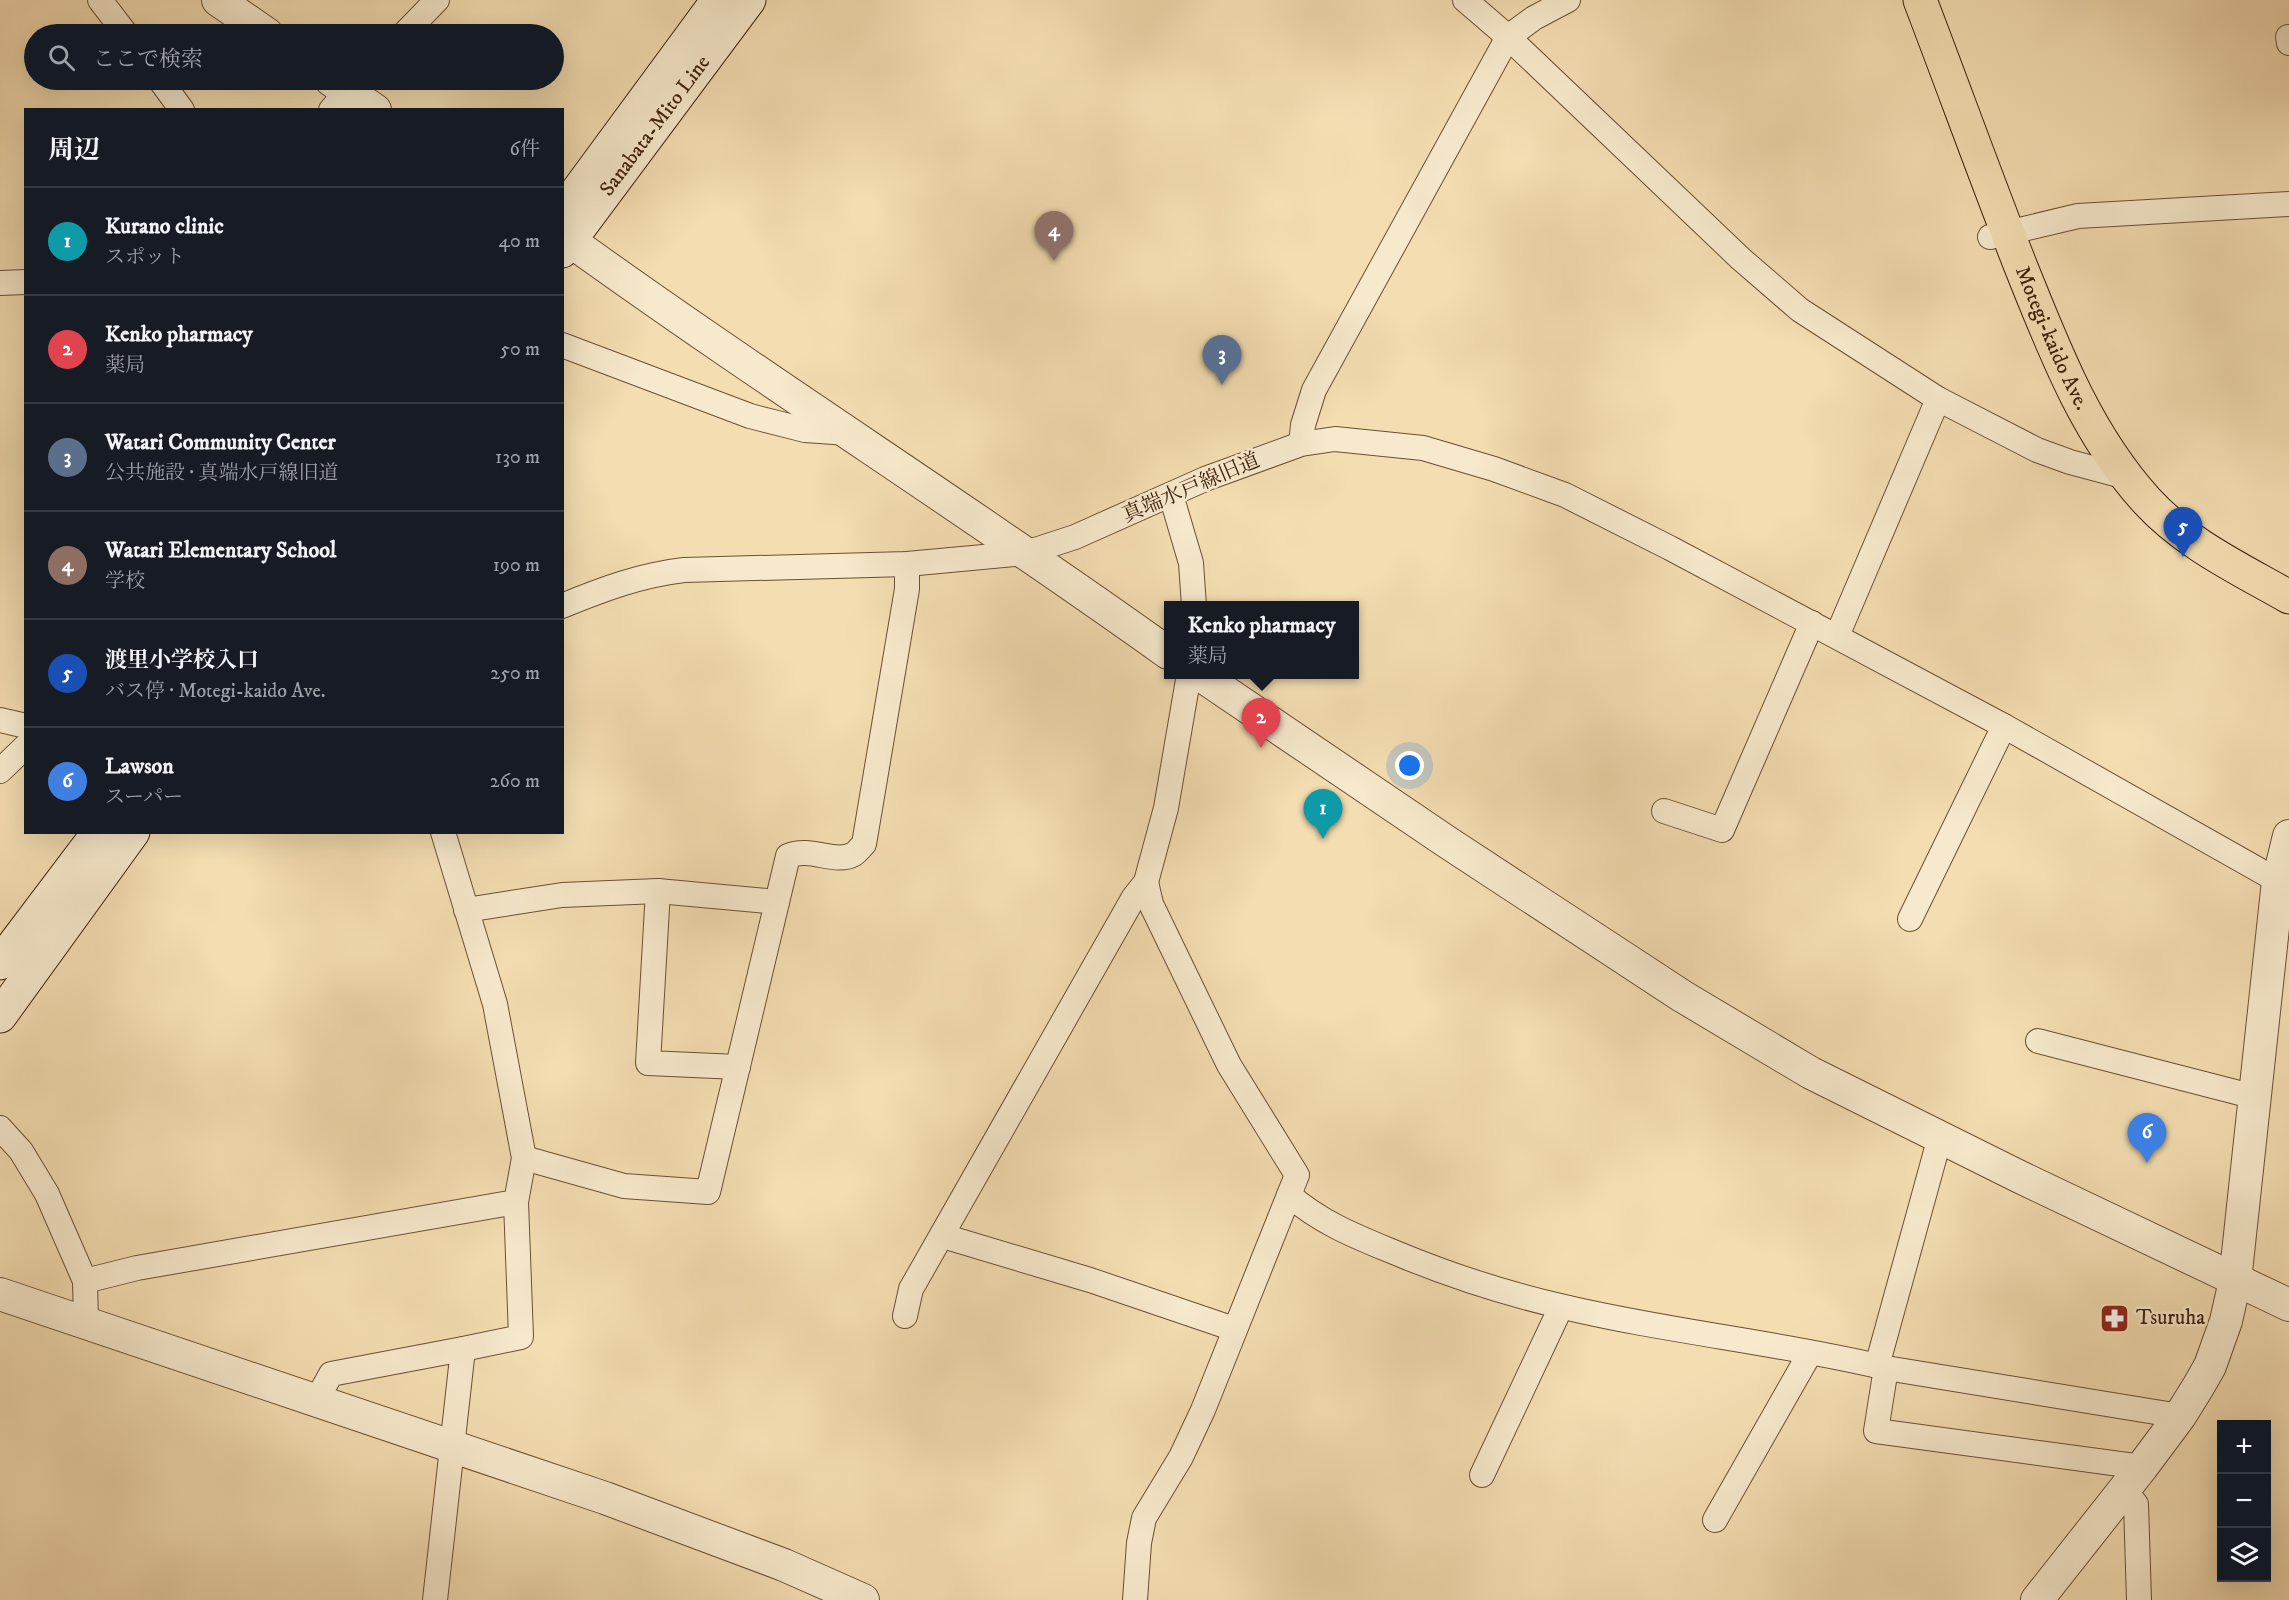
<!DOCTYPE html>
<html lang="ja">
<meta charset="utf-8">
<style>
body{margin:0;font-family:"IM FELL DW Pica","Noto Serif JP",serif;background:#20242c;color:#f1f3f6}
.controls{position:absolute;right:18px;bottom:18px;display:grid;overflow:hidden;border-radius:0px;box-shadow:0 6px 24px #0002}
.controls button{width:54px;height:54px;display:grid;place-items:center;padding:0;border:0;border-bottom:2px solid #363941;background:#171b24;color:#f1f3f6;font:30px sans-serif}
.you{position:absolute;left:1410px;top:766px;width:21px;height:21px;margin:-15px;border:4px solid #fff;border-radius:50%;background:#1a73e8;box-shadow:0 0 0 9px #1a73e833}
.badge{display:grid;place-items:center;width:39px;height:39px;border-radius:50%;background:#1a73e8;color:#fff;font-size:20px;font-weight:700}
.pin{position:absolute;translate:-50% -50px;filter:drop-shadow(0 2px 3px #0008)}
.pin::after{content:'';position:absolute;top:32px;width:21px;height:18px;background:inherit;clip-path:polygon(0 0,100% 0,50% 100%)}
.popup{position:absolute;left:1164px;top:601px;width:195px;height:78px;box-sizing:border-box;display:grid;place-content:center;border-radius:0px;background:#171b24;filter:drop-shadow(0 2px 4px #0005);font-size:20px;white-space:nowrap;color:#9ea1a6}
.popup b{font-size:22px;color:#f1f3f6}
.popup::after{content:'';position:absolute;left:50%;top:100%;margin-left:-12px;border:12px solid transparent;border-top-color:#171b24}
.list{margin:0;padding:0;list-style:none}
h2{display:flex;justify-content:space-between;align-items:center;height:78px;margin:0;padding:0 24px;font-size:26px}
h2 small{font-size:20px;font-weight:400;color:#9ea1a6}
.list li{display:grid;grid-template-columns:39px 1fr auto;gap:18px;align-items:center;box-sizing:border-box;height:108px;padding:0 24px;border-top:2px solid #363941}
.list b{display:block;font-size:22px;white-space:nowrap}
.list p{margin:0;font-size:20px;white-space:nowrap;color:#9ea1a6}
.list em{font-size:20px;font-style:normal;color:#9ea1a6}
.icon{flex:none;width:33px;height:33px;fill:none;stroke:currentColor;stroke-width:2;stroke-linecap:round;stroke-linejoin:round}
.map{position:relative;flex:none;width:2289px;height:1600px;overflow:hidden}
.search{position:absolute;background:#171b24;box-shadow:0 6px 24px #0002;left:24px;top:24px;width:540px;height:66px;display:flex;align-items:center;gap:15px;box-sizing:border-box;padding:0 21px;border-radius:33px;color:#9ea1a6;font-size:22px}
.panel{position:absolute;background:#171b24;box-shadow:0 6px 24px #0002;left:24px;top:108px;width:540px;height:726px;border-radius:0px}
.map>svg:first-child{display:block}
</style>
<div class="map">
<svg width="2289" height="1600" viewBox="0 0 2289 1600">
<rect width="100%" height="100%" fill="#f3ddb1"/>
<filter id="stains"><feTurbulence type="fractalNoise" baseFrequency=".00333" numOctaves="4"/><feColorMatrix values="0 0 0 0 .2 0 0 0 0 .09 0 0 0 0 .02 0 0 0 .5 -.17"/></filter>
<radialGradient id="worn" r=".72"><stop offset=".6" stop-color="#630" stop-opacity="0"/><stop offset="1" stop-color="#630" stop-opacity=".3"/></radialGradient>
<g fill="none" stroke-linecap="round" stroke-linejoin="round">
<defs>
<g id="minor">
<polyline points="100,0 126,34"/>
<polyline points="1465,0 1508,37 1741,259 1800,310 1938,399 2037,450 2070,462 2126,477"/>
<polyline points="404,34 437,0"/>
<polyline points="2288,37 2289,43"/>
<polyline points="160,80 182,110"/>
<polyline points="331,110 356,80"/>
<polyline points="1990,237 2078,216 2289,204"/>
<polyline points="0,283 26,282"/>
<polyline points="562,345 750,416 805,430 849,433"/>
<polyline points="1301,444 1303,425 1314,390 1508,37 1534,18 1568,0"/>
<polyline points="1171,495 1191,563 1194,606"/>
<path d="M562 606C603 589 641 575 684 570L907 564 1026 553 1075 537 1205 479 1301 444 1335 439 1423 448 1494 469 1565 495 1670 548 2004 726 2289 887"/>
<polyline points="1837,636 1938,399"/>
<polyline points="0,720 26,726"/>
<polyline points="0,771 26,746"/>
<polyline points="1664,811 1722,830 1812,623"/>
<polyline points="658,891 648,1063 738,1067"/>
<polyline points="466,910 562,895 658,891 777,902"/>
<polyline points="1910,919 2004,726"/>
<polyline points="2038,1041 2255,1097"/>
<polyline points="0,1128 21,1151 47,1194 85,1281 86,1322"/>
<path d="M524 1158 624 1186 708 1192 788 856C811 846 835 865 854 854 857 852 861 847 864 844L907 589V564"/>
<path d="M1289 1195C1321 1223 1357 1237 1396 1253 1449 1275 1504 1293 1560 1306 1667 1332 1778 1342 1886 1368L1876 1431 2142 1467"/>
<polyline points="943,1236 1090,1280 1234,1329"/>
<polyline points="85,1281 137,1268 516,1202 524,1158 495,1004 443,832"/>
<polyline points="905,1316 911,1289 1134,897 1146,882 1166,808 1189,674"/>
<polyline points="1877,1366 1940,1137"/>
<polyline points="1886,1368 2180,1416"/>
<polyline points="316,1401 331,1374 463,1349"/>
<polyline points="1482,1475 1561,1307"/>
<polyline points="2123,1489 2136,1504 2139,1600"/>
<polyline points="1715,1520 1810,1353"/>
<polyline points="435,1600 463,1349 521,1337 516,1202"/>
<polyline points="1135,1600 1139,1543 1144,1518 1181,1457 1203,1410 1297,1175 1229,1065 1151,904 1146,882"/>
</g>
<g id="tertiary">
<polyline points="218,0 267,34"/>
<polyline points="331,80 375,110"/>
<path d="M562 235C761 379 969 510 1168 653"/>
<polyline points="1199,674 1447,842 1682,996 1811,1073 2020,1177 2289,1305"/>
<polyline points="0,1294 605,1498 784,1565 863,1600"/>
<polyline points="2037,1600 2142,1467 2180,1416 2198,1387 2210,1366 2226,1321 2235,1281 2278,881 2289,836"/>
</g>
<g id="secondary">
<polyline points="562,212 718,0"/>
<path id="s1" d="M562 251 749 0"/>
<polyline points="0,963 99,832"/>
<polyline points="0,1016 133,832"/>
</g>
<g id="trunk">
<path id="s2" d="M1920 0C1954 89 1986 178 2021 267 2054 349 2086 434 2147 501 2185 543 2240 569 2289 597"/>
</g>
</defs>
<use href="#minor" stroke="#6c4f35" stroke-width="26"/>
<use href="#tertiary" stroke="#6c4f35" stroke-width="34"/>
<use href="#secondary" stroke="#3f200c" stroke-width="35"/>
<use href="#trunk" stroke="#3f200c" stroke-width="35"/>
<use href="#minor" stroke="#f7e9cc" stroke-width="24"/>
<use href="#tertiary" stroke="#f7e9cc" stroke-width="32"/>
<use href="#secondary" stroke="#f7e9cc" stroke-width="33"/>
<use href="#trunk" stroke="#f3ddb1" stroke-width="33"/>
</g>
<defs>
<symbol id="pharmacy-square" viewBox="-11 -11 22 22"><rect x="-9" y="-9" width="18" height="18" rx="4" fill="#8f2418" stroke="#f7e9cc"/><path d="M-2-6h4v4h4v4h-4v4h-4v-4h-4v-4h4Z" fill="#fff"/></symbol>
</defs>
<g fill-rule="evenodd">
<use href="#pharmacy-square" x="2098" y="1302" width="33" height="33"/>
</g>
<g text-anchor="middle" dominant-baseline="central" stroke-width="5" stroke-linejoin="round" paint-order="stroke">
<g font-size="21" fill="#3f200c" stroke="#f7e9cc">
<text stroke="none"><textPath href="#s1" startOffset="156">Sanabata-Mito Line</textPath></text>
<text stroke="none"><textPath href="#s2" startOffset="363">Motegi-kaido Ave.</textPath></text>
<text transform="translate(1191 488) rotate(-23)">真端水戸線旧道</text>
</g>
<g font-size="21" fill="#3f200c" stroke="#f7e9cc" text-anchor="start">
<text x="2136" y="1318">Tsuruha</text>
</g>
</g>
<rect width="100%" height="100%" filter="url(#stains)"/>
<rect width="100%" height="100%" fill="url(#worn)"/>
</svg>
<div class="controls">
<button>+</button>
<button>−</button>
<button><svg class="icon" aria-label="layers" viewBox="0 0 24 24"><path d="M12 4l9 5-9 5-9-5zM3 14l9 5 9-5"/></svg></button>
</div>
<div class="you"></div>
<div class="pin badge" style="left:1323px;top:839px;background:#0f9aa8">1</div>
<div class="pin badge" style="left:1261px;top:748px;background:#e0444e">2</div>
<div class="popup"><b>Kenko pharmacy</b>薬局</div>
<div class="pin badge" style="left:1222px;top:385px;background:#5c6f8a">3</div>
<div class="pin badge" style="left:1054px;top:261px;background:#8d6e63">4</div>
<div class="pin badge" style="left:2183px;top:557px;background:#1a4fb4">5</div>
<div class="pin badge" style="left:2147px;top:1163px;background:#3f7fe0">6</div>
<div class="search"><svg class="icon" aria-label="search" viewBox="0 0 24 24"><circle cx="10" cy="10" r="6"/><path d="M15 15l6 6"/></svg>ここで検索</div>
<section class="panel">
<h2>周辺<small>6件</small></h2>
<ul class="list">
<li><span class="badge" style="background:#0f9aa8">1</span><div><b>Kurano clinic</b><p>スポット</p></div><em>40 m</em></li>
<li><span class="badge" style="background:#e0444e">2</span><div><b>Kenko pharmacy</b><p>薬局</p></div><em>50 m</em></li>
<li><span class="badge" style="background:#5c6f8a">3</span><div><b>Watari Community Center</b><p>公共施設 · 真端水戸線旧道</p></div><em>130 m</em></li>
<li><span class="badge" style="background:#8d6e63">4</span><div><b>Watari Elementary School</b><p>学校</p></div><em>190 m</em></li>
<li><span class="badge" style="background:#1a4fb4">5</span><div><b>渡里小学校入口</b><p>バス停 · Motegi-kaido Ave.</p></div><em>250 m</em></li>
<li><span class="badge" style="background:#3f7fe0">6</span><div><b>Lawson</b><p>スーパー</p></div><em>260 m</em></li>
</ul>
</section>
</div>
